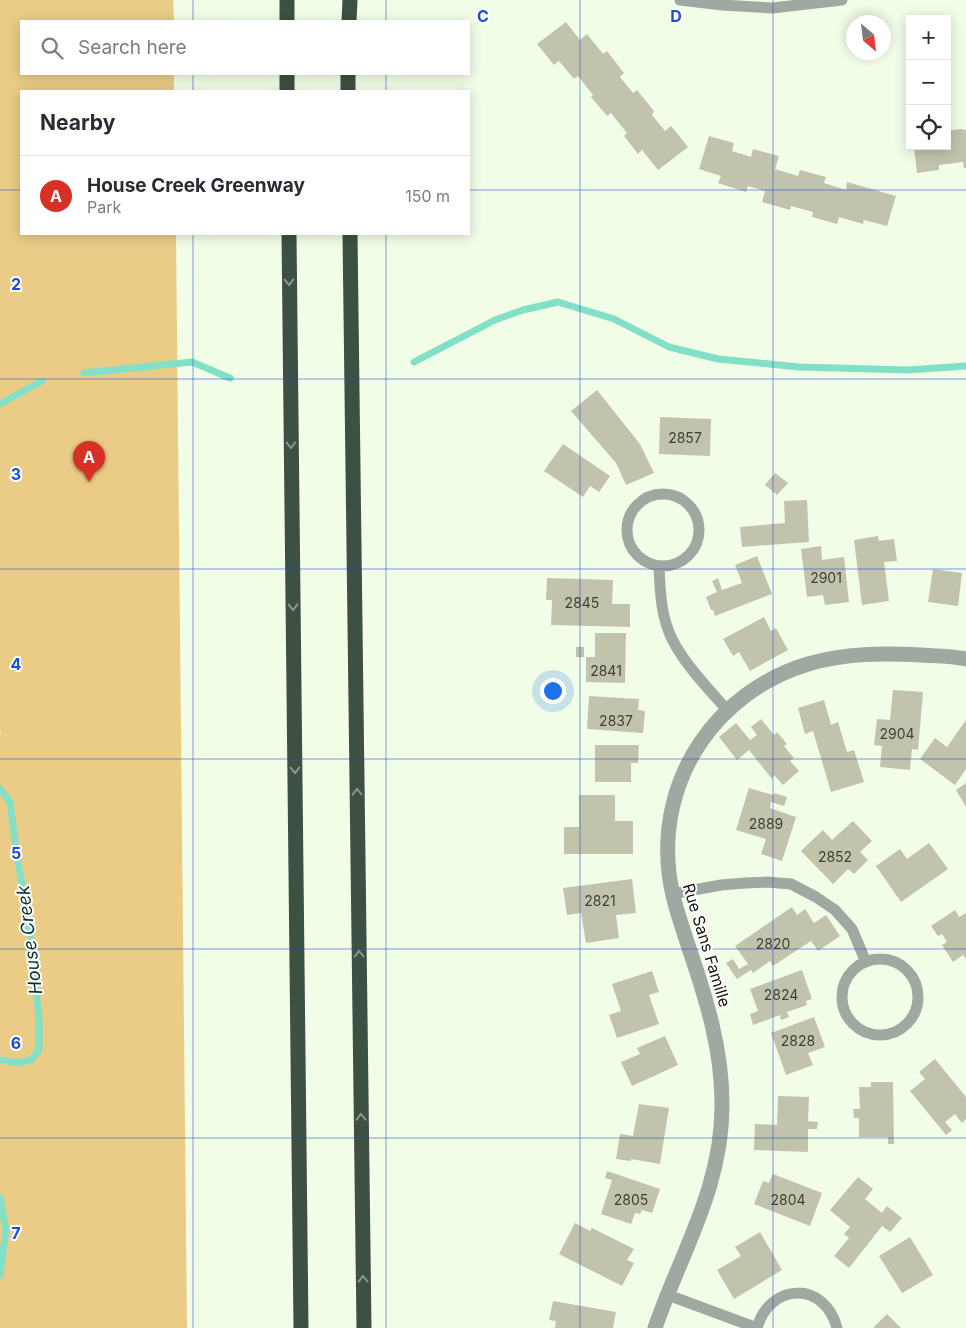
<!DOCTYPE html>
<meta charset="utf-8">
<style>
body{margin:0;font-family:Inter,sans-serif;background:#f2f2f3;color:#2b2b33}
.controls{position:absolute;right:15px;top:15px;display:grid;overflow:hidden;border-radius:0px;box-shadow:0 2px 12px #0003}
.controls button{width:45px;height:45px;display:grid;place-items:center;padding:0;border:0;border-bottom:1px solid #e1e1e2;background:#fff;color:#2b2b33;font:25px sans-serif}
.compass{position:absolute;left:846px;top:15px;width:45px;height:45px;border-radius:50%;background:#fff;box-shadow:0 2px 12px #0003;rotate:152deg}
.you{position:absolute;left:552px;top:690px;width:18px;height:18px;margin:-12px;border:4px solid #fff;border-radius:50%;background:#1a73e8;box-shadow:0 0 0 8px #1a73e833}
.badge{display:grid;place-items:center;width:32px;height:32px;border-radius:50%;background:#d93025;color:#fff;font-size:16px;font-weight:700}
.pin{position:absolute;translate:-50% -41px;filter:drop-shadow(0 1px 2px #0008)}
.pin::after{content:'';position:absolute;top:26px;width:18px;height:15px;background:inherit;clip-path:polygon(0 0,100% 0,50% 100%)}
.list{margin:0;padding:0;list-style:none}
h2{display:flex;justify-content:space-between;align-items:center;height:65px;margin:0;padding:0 20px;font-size:21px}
h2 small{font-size:16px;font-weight:400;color:#7c7c81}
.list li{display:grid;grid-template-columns:32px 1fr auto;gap:15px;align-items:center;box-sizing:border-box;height:80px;padding:0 20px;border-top:1px solid #e1e1e2}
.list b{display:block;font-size:19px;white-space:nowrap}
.list p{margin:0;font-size:16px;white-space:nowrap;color:#7c7c81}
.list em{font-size:16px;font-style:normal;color:#7c7c81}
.icon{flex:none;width:28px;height:28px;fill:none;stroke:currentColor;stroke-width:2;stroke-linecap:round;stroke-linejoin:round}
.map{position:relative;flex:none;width:966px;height:1328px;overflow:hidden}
.search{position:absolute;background:#fff;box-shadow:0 2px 12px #0003;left:20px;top:20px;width:450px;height:55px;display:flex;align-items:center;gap:12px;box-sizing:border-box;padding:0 18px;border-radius:0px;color:#7c7c81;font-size:19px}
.panel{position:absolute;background:#fff;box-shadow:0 2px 12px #0003;left:20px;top:90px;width:450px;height:145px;border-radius:0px}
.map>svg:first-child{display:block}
</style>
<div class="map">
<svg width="966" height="1328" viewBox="0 0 966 1328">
<rect width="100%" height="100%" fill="#f2fde8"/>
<polygon fill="#eacc86" points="0,0 173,0 174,21 21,21 21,74 174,74 174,91 21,91 21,234 176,234 187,1328 0,1328 0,733 2,735 0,731"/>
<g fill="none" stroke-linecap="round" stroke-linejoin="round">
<g stroke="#82e0c6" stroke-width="7">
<polyline points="414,362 495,320 523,310 558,302 614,319 669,347 718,359 799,367 908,370 966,366"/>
<polyline points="84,373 192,362 230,378"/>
<polyline points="0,404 42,381"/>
<polyline points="0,789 10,802 16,849 31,939 39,1019 39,1050 31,1060 18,1063 0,1060"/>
<polyline points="0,1198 6,1230 0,1275"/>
</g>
</g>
<g fill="#c2c3ad">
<polygon points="566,22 580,40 587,34 603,54 607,51 624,73 620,77 633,93 637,90 654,111 652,115 665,131 671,126 688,147 658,170 642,150 638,154 624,136 627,133 611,113 607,116 591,97 593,95 578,76 574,79 559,61 554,65 537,44"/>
<polygon points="961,129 966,130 966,168 964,168 963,162 939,165 939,170 917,173 914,146 947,146 947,131"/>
<polygon points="709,136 734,143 732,151 751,157 753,149 779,156 775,169 798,176 800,170 826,177 824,183 846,190 847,182 896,196 887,226 864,220 863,224 839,217 837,224 812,217 813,212 791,206 790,210 762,202 765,191 748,186 746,192 718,183 721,176 699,169"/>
<polygon points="597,390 640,444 654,473 626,485 616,463 571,411"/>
<polygon points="660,417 711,419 710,456 659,454"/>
<polygon points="563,444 610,476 599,492 590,486 583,497 544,471"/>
<polygon points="775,473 788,483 777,495 765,485"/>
<polygon points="807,500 809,542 742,547 740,527 785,523 784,501"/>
<polygon points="878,536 879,541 894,539 897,561 884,562 889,601 862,605 854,540"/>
<polygon points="821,546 822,560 844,557 849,602 825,605 823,595 807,597 801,549"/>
<polygon points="757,556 772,594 715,616 713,610 711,610 706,597 717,592 712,581 718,578 722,590 742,583 735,565"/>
<polygon points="933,569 962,573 958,606 928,602"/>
<polygon points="547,578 613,580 612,604 630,604 630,627 551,625 552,600 546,600"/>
<polygon points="764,617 771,631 776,628 788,650 750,671 739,652 733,656 723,639"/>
<polygon points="595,633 626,633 625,683 586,682 586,657 595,657"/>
<rect x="576" y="647" width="8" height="10"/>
<polygon points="893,690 923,692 918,750 912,749 910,770 880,767 882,746 874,745 877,719 890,720"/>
<polygon points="589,696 639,699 638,710 645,711 643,733 587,729"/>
<polygon points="824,700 831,725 838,722 847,752 854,750 864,782 831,792 813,731 805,734 798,708"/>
<polygon points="761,719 774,735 777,732 787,744 784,746 794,758 790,761 799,771 783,785 774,775 772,779 749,750 737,760 719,737 736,723 750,740 757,735 751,727"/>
<polygon points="966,720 966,769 955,785 920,759 935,738 947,747"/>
<polygon points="595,745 639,745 638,763 631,763 631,782 595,782"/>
<polygon points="966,783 966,807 956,790"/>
<polygon points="749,788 773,795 774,793 787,797 784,806 771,802 770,808 796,817 782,861 761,854 766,839 736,830"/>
<polygon points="579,795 615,795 615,821 633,821 633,854 564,854 564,827 579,827"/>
<polygon points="853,821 872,841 860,852 868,860 854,874 848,869 833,884 801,851 823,830 832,840"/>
<polygon points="929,843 948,869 901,902 876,866 900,849 907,859"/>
<polygon points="632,879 636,913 616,915 619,938 586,943 581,913 567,915 563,888"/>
<polygon points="792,907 797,915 805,909 814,923 826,915 840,936 818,951 811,941 773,966 770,961 753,973 751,970 737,979 726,963 733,959 739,969 748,964 735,946"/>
<polygon points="955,910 959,917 966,913 966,959 963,955 953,962 942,945 947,942 942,934 938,936 931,926"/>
<polygon points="802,970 812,999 806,1001 807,1005 787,1012 789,1017 781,1020 780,1015 753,1025 750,1014 758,1011 750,989"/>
<polygon points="652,971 659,992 649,995 659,1024 617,1038 609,1015 621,1011 612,984"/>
<polygon points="814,1017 825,1047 808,1053 813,1065 786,1075 771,1033"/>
<polygon points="665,1036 678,1065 632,1086 621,1062 640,1054 637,1048"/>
<polygon points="935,1059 966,1097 966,1119 962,1123 955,1114 945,1122 952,1130 946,1135 910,1091 925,1079 919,1072"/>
<polygon points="871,1082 893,1082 894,1144 888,1144 888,1137 859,1137 859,1118 854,1118 853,1109 860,1109 859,1087 871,1087"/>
<polygon points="778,1096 809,1097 808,1121 818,1122 817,1129 808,1129 808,1152 754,1150 755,1124 777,1125"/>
<polygon points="639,1104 669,1108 660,1164 631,1159 631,1161 616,1159 620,1134 633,1136"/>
<polygon points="607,1171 660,1189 652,1213 642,1210 640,1214 635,1213 631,1224 601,1214 612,1180 605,1178"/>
<polygon points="773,1174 822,1193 810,1226 754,1204 763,1181 769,1183"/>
<polygon points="858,1177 873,1189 865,1199 882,1213 887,1206 902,1218 890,1232 882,1226 849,1268 834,1256 849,1238 844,1234 850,1227 830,1210"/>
<polygon points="575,1223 590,1231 592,1228 634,1249 627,1260 634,1263 622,1286 559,1254"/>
<polygon points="760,1232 782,1270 734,1299 717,1270 741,1256 735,1247"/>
<polygon points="910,1237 933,1275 902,1293 879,1256"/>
<polygon points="553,1301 616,1312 613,1328 555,1328 556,1321 549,1320"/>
<polygon points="887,1314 901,1328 873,1328"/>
</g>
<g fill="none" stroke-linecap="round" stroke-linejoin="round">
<g stroke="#a0a8a2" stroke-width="11">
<polyline points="680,0 722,5 772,8 842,0"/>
<circle cx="663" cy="530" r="36"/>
<path d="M659 567C660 591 661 617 672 639 685 665 708 688 727 710"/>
<polyline points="672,894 721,885 745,883 767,882 791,884 816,897 835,910 852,929 866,962"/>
<circle cx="880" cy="997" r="38"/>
<polyline points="668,1295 757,1328"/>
<path d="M757 1328C770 1282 825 1281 837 1328"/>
</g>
<path stroke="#a0a8a2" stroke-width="15" d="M655 1328C681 1252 723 1187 722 1103 722 1049 706 998 689 948 681 923 672 899 669 873 658 778 716 692 808 664 846 653 881 653 921 655 936 656 951 656 966 659"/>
<g stroke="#3e4f43" stroke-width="15">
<polyline points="287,0 287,21"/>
<polyline points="349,21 350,0"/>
<polyline points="287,74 287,91"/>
<polyline points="348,91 348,74"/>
<polyline points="289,234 301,1328"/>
<polyline points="350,234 364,1328"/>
</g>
</g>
<defs><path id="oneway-chevron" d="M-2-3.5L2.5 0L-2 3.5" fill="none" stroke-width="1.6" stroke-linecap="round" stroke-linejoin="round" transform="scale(1.25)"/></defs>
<g stroke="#8b958e">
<use href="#oneway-chevron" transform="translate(289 282) rotate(89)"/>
<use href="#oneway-chevron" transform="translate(291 445) rotate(89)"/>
<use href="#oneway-chevron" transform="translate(293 607) rotate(89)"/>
<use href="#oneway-chevron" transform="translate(295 770) rotate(89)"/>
<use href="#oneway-chevron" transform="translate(357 792) rotate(-91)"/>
<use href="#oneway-chevron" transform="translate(359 954) rotate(-91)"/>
<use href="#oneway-chevron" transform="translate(361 1117) rotate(-91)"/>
<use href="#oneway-chevron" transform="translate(363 1279) rotate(-91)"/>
</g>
<path fill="none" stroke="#1d4ed8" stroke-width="1" stroke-opacity="0.55" d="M193 0V21M386 0V21M580 0V1328M773 0V1328M193 74V91M386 74V91M0 190H21M469 190H966M193 234V1328M386 234V1328M0 379H966M0 569H966M0 759H966M0 949H966M0 1138H966"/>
<g text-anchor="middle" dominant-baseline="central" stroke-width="4" stroke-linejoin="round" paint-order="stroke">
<g font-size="14" fill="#3e4136">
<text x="685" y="437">2857</text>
<text x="826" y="577">2901</text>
<text x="582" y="602">2845</text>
<text x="606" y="670">2841</text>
<text x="616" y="720">2837</text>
<text x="897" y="733">2904</text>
<text x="766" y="823">2889</text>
<text x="835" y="856">2852</text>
<text x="600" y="900">2821</text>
<text x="773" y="943">2820</text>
<text x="781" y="994">2824</text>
<text x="798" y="1040">2828</text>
<text x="631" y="1199">2805</text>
<text x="788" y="1199">2804</text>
</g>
<g font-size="16" fill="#12160f" stroke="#fff">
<text transform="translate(707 945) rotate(73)">Rue Sans Famille</text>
</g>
<g font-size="18" font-style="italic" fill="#053329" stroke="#fff">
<text transform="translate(29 940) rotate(-97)">House Creek</text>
</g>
</g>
<g font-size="16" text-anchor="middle" font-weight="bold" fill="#1d4ed8" stroke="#fff" stroke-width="4" stroke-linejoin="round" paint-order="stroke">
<text x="483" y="22">C</text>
<text x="676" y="22">D</text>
<text x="16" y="290">2</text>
<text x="16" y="480">3</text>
<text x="16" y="670">4</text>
<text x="16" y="859">5</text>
<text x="16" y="1049">6</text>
<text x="16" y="1239">7</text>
</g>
</svg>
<div class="controls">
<button>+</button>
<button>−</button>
<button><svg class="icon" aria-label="locate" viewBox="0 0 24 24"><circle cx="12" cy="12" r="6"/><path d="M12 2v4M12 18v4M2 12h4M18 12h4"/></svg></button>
</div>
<svg class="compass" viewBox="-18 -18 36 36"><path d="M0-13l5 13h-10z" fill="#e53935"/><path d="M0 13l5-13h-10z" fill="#7c7c81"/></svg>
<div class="you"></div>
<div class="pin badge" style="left:89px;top:482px">A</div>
<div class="search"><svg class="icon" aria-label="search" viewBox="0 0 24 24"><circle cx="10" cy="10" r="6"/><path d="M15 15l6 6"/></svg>Search here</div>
<section class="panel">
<h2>Nearby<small></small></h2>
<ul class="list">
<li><span class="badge">A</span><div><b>House Creek Greenway</b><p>Park</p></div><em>150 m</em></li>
</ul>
</section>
</div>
